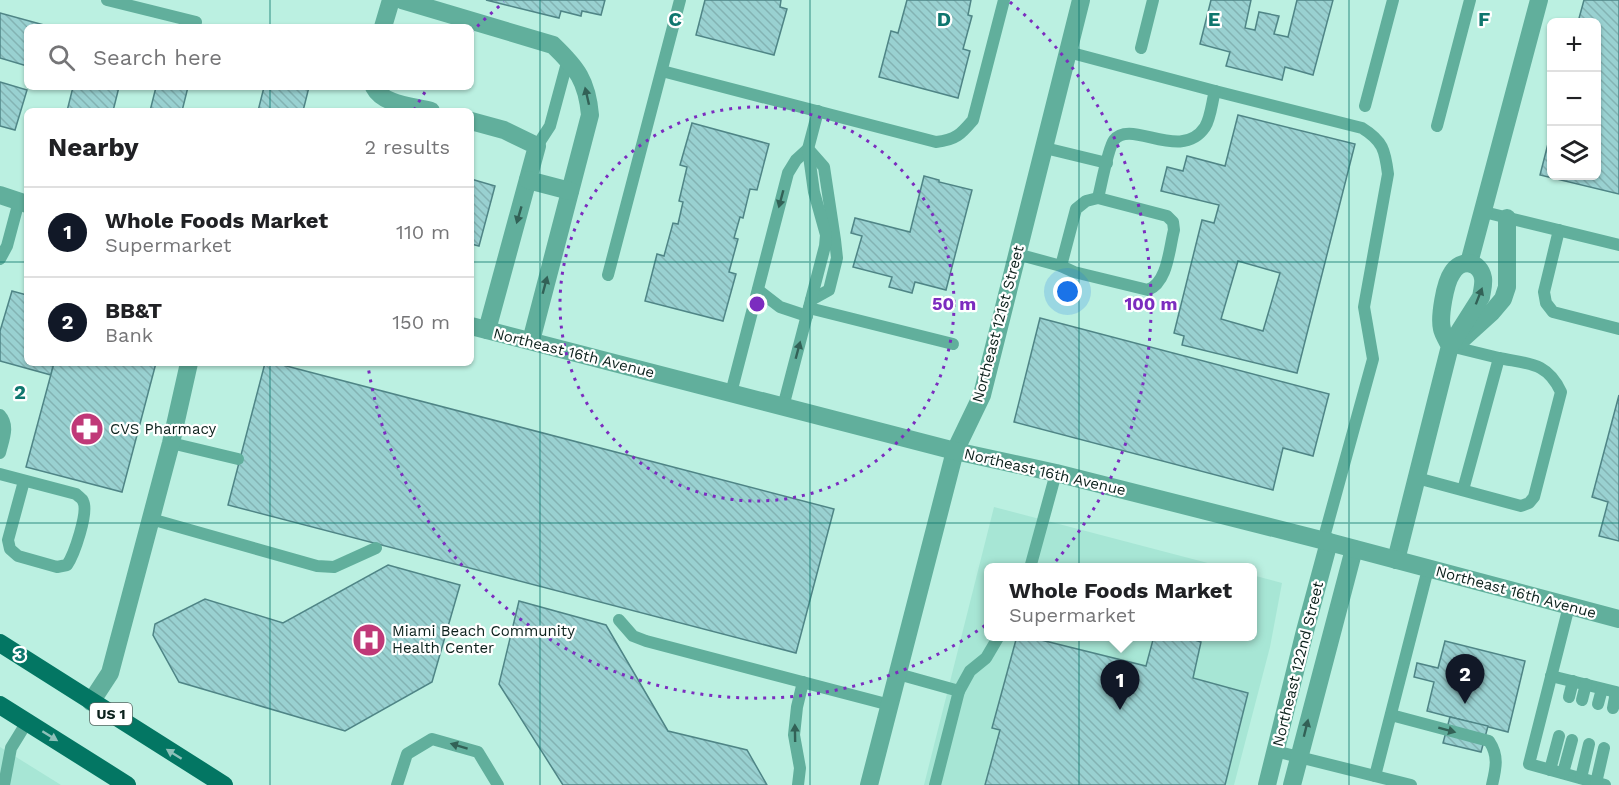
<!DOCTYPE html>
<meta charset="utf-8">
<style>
body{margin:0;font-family:"Work Sans",sans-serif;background:#f2f2f2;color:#202124}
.controls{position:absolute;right:18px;top:18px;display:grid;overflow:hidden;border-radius:9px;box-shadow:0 2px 4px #0004}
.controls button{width:54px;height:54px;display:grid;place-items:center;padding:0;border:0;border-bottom:2px solid #e0e0e0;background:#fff;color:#202124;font:30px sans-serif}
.you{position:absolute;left:1068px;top:292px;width:21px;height:21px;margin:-15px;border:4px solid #fff;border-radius:50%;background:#1a73e8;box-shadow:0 0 0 9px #1a73e833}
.badge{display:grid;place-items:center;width:39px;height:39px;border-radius:50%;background:#111827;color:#fff;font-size:20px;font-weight:700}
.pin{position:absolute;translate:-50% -50px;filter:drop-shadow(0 2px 3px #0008)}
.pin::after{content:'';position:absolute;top:32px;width:21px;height:18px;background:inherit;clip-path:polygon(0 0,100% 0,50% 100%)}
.popup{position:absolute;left:984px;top:563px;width:273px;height:78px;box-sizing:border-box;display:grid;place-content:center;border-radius:9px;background:#fff;filter:drop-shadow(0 2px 4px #0005);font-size:20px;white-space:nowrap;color:#757577}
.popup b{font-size:22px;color:#202124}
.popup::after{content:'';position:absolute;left:50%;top:100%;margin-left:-12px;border:12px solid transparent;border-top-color:#fff}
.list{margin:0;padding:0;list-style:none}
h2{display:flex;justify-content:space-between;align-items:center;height:78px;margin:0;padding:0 24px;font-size:26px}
h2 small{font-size:20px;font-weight:400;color:#757577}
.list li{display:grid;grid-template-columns:39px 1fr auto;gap:18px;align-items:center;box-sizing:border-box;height:90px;padding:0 24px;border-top:2px solid #e0e0e0}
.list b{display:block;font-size:22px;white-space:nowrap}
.list p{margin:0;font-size:20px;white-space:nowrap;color:#757577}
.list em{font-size:20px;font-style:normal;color:#757577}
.icon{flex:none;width:33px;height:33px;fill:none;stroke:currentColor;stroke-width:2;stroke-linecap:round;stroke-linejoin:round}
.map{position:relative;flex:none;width:1619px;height:785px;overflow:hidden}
.search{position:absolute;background:#fff;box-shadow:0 2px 4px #0004;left:24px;top:24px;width:450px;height:66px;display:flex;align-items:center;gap:15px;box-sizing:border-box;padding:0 21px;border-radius:9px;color:#757577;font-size:22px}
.panel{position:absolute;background:#fff;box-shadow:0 2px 4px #0004;left:24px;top:108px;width:450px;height:258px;border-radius:9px}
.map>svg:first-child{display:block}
</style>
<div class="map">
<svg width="1619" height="785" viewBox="0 0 1619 785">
<defs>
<pattern id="building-back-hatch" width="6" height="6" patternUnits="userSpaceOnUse" patternTransform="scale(1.5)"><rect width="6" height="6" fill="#99d1d1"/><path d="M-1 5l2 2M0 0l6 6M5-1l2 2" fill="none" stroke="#83b3b3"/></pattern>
</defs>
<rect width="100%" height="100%" fill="#bbf0e1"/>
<g fill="#a7e6d5">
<polygon points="994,507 1223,567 988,568 988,636 1252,636 1252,575 1282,583 1270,647 1234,785 924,785"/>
<polygon points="0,747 61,785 0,785"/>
</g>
<g fill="url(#building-back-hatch)" stroke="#4f8586" stroke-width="1.5" fill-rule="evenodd">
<polygon points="486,0 605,0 601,15 582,11 581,16 561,11 559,18"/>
<polygon points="705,0 781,0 780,7 787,9 774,55 696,35"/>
<polygon points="907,0 971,0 968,15 972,16 963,49 970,51 958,98 879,77 891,31 898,33"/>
<polygon points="1211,0 1251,0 1245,28 1255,30 1259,12 1279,16 1274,34 1288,37 1297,0 1333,0 1313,75 1285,67 1282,80 1226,66 1230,52 1200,44"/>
<polygon points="1584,0 1619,0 1619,194 1540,175 1552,128 1552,176 1596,176 1596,22 1578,22"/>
<polygon points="0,13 44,25 43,27 27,27 27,66 0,58"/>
<polygon points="0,82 27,90 15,130 0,126"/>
<polygon points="73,87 119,87 113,111 67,111"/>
<polygon points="156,87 188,87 182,111 150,111"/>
<polygon points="264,87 309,87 303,111 258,111"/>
<path d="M1238 115 1355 144 1297 373 1182 345 1184 336 1174 333 1202 220 1214 223 1219 205 1161 191 1167 167 1183 171 1187 156 1225 166ZM1238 261 1280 273 1263 331 1221 319Z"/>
<polygon points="692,123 769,144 757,190 750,189 743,218 740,217 734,238 738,239 729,272 736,274 723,321 645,301 657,254 664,256 673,223 678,224 683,202 679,201 687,167 680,165"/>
<polygon points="924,176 939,180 939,182 972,190 946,290 915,282 912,293 889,287 892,277 853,267 862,236 851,233 855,218 910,232"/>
<polygon points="471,179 495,186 479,246 471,244"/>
<polygon points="12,291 27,295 27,363 54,363 51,375 0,361 0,331"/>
<polygon points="1040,318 1329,394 1313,456 1283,448 1273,490 1014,422"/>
<polygon points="54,363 156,363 122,492 26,467"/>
<polygon points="265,363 275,363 834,509 796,653 228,505"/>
<polygon points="1619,395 1619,541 1599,536 1608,502 1592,497"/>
<polygon points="388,565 460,585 432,682 345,731 179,682 153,635 155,624 205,599 283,623"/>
<polygon points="519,601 606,625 668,731 747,750 767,785 563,785 499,684"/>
<polygon points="1017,636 1025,636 1146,666 1154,636 1182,636 1201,642 1193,678 1248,693 1225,785 985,785 1000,730 992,728"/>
<polygon points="1445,641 1525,661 1508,732 1427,711 1434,682 1414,677 1417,663 1438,668"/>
<polygon points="1450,717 1488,726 1481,752 1443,743"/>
</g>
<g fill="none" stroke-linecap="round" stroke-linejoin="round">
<g stroke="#61af9c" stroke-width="12">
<polyline points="107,0 196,22"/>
<polyline points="1141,48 1153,0"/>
<path d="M662 71 936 142C956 140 961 134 973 120L1004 0"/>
<path d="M1215 91 1362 128C1383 141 1385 150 1388 174L1364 307 1373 359 1323 541"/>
<polyline points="1365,106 1393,0"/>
<polyline points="1437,126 1470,0"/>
<polyline points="537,146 550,126 568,59"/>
<polyline points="1045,148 1107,163"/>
<polyline points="809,150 824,167 835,240 837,258 829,290 811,300"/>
<polyline points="1484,212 1619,245"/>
<polyline points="1559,230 1544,292 1546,303 1553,312 1619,329"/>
<path d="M1017 254 1061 266 1074 272 1148 290C1168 282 1169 249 1174 230L1173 222 1167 216 1098 198C1101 186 1108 148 1114 140 1131 118 1181 163 1205 127 1211 117 1212 101 1215 91L1068 52"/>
<polyline points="0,259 7,246 19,201"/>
<polyline points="1061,266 1076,209 1086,201 1098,198"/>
<polyline points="608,275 680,0"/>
<polyline points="758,290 780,307 807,316"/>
<polyline points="809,308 953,344"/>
<polyline points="1450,346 1499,358"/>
<polyline points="731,393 788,173 796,160 808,149"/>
<polyline points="783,407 825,246 826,235 814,192 808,149 818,111"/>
<path d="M0 415C10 426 3 440 0 453"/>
<polyline points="171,443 238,459"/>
<path d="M0 474 76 494C79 497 82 498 83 501 89 512 74 555 67 565L57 567 18 556 10 549 8 540 24 481"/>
<path d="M1417 478 1521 506 1529 503 1534 497 1561 392C1547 362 1529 364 1499 358L1463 490"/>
<polyline points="151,519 317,566 334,567 376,548"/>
<polyline points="1030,568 1056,473"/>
<polyline points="1569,606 1529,764 1605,785"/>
<polyline points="619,620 633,636 646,641 890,705"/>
<polyline points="898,674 959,691 970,671 986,658 999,636"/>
<polyline points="1551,676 1616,692 1613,708"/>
<polyline points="1569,697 1573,681"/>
<polyline points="1582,700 1586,684"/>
<polyline points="1598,704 1602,689"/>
<path d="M1391 715 1489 741C1499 756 1496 768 1492 785"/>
<polyline points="1275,751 1411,785"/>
<polyline points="1550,770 1559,736"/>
<polyline points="1563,773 1572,740"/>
<polyline points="1375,776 1428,569"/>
<polyline points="1581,778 1589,744"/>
<polyline points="1596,783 1604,748"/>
<polyline points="4,785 11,748 27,722"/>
<polyline points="397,785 407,754 432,739 478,752 498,785"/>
<polyline points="798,785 800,768 794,735 797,707 803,682"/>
<polyline points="935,785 959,691"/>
</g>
<g stroke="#61af9c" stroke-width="18">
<path d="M402 0 553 45C577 68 587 81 590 115L531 341"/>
<polyline points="383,27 391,0"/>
<path d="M374 87C383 105 413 106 431 111"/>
<polyline points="471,121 504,130 537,146 487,330"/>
<polyline points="528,180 570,191"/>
<polyline points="1469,263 1539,0"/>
<polyline points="1460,341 1492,312 1503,299 1507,287 1507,218"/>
<path d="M1396 560 1450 346 1481 297C1482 291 1484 284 1483 278 1480 261 1461 258 1452 273 1445 283 1439 317 1442 329 1443 334 1447 340 1450 346"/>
<polyline points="91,702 110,673 171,443 189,363"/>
<polyline points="869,785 955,451 982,395 1081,0"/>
<polyline points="1267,785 1305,631 1329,542"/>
<polyline points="1292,785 1354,549"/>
</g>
<g stroke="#61af9c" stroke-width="18">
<polyline points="0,195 27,204"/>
<polyline points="471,326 955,451 1056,473 1329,542 1619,619"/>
</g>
<g stroke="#037663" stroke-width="18">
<polyline points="0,643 224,785"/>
<polyline points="0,705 127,785"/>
</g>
</g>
<defs><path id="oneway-solid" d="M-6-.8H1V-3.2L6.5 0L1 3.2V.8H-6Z" transform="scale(1.5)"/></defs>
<g fill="#326156">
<use href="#oneway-solid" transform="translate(587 96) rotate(-103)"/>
<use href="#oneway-solid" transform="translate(781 199) rotate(105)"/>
<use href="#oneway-solid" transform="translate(519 215) rotate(106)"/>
<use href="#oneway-solid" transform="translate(545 285) rotate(-75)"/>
<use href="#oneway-solid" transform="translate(1479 296) rotate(-69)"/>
<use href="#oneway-solid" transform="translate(798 350) rotate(-75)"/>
<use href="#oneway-solid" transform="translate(1306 728) rotate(-76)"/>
<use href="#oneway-solid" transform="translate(1447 730) rotate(15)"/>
<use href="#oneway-solid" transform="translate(795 733) rotate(-91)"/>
<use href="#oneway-solid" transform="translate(459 746) rotate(-163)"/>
</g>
<g fill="#8ec1b9">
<use href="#oneway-solid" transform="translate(50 736) rotate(32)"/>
<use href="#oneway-solid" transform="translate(174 754) rotate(-148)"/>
</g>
<path fill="none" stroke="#0f766e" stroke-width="1.5" stroke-opacity="0.55" d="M270 0V27M540 0V785M810 0V785M1079 0V785M1349 0V785M270 87V111M0 262H27M471 262H1619M270 363V785M0 523H1619"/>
<g fill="none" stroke="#7b2cbf" stroke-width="3" stroke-dasharray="3 6">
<circle cx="757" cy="304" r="197"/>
<path d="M414 110A394 394 0 0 1 427 89M471 33A394 394 0 0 1 504 2M1010 2A394 394 0 1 1 368 366"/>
</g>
<defs>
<symbol id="pharmacy-disc" viewBox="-11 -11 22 22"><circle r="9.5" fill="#c03978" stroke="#fff"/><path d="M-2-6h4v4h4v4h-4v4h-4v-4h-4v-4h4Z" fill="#fff"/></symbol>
<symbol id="hospital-disc" viewBox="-11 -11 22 22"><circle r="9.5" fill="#c03978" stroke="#fff"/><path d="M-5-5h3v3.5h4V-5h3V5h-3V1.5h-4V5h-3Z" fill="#fff"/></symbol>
</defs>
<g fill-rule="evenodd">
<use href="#pharmacy-disc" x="68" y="410" width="38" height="38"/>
<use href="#hospital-disc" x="350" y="621" width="38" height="38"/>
</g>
<g text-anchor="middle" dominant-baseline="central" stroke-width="4.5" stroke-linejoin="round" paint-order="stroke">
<rect fill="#fff" stroke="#556460" stroke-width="1.5" x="90" y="703" width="42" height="22" rx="4.5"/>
<g font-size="14" font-weight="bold" fill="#0c211c">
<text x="111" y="714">US 1</text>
</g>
<g font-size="15" fill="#0c211c" stroke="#fff">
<text transform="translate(998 324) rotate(-75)">Northeast 121st Street</text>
<text transform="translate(574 353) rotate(14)">Northeast 16th Avenue</text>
<text transform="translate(1045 472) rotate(13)">Northeast 16th Avenue</text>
<text transform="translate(1516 592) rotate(15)">Northeast 16th Avenue</text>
<text transform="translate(1298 664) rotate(-76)">Northeast 122nd Street</text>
</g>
<g font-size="15" fill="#0c211c" stroke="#fff" text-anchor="start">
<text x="110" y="429">CVS Pharmacy</text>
<text x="392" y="631">Miami Beach Community<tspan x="392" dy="17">Health Center</tspan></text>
</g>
</g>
<g font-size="20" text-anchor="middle" font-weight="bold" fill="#0f766e" stroke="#fff" stroke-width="4.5" stroke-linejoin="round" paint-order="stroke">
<text x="675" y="26">C</text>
<text x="944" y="26">D</text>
<text x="1214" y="26">E</text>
<text x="1484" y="26">F</text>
<text x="20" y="399">2</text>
<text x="20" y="661">3</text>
</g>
<circle cx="757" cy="304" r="9" fill="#7b2cbf" stroke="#fff" stroke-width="3"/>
<g font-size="18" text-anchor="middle" font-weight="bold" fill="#7b2cbf" stroke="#fff" stroke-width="4.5" stroke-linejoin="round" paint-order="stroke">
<text x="954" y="310">50 m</text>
<text x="1151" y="310">100 m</text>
</g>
</svg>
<div class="controls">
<button>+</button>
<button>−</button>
<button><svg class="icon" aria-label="layers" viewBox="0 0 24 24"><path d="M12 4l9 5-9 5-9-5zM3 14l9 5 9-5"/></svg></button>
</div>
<div class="you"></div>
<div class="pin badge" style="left:1120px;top:710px">1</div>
<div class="popup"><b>Whole Foods Market</b>Supermarket</div>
<div class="pin badge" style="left:1465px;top:704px">2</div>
<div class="search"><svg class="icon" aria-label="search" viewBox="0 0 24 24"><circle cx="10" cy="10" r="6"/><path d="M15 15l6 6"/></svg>Search here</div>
<section class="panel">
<h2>Nearby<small>2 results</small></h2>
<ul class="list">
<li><span class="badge">1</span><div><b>Whole Foods Market</b><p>Supermarket</p></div><em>110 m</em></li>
<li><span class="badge">2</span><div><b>BB&amp;T</b><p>Bank</p></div><em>150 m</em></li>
</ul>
</section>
</div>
